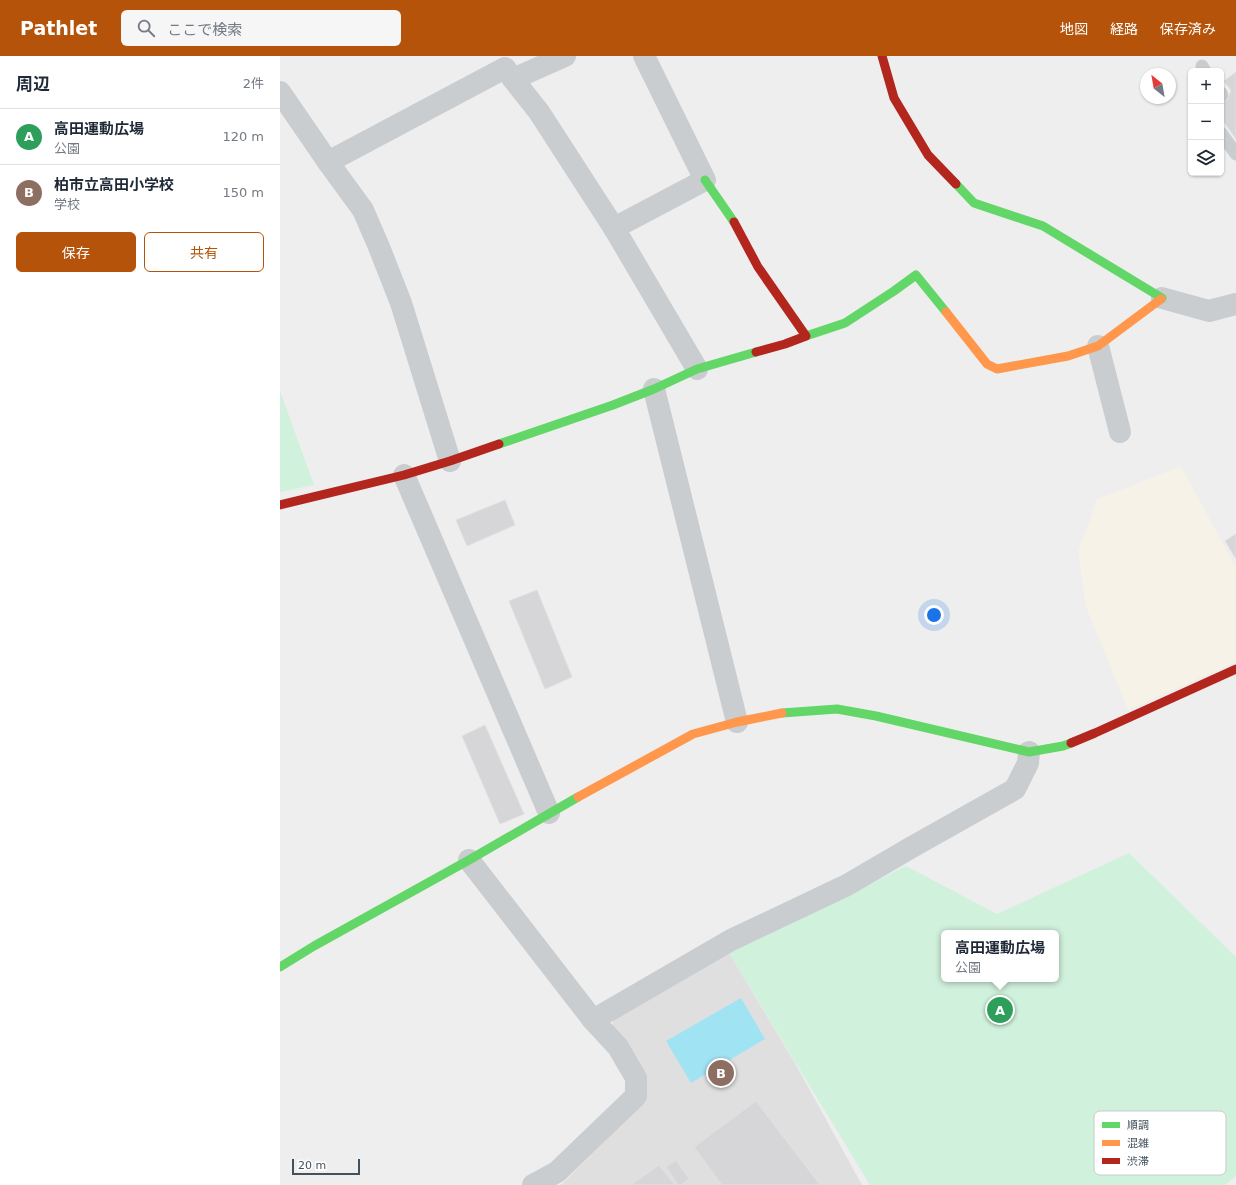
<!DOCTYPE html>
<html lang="ja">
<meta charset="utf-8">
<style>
body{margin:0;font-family:"DejaVu Sans","Noto Sans JP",sans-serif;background:#f6f6f7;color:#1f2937}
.controls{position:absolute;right:12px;top:12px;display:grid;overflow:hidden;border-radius:6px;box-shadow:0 1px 3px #0004}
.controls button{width:36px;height:36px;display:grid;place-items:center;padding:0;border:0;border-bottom:1px solid #e0e1e3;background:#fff;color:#1f2937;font:20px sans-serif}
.compass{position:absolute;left:860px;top:12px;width:36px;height:36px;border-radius:50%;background:#fff;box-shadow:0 1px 3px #0004;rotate:329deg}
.scale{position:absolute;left:12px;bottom:10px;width:68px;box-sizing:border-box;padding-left:4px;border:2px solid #43515c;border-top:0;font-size:11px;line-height:14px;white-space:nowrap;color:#43515c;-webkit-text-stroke:3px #fff;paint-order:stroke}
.you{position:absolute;left:654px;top:559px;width:14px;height:14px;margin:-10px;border:3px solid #fff;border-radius:50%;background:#1a73e8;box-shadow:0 0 0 6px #1a73e833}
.badge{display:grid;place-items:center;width:26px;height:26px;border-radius:50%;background:#b45309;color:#fff;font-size:13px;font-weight:700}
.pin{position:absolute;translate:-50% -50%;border:2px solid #fff;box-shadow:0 1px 4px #0006}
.popup{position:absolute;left:661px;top:874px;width:118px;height:52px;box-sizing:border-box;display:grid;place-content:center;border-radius:6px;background:#fff;filter:drop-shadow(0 1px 3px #0005);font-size:13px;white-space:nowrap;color:#747a83}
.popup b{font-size:15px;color:#1f2937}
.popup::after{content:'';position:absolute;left:50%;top:100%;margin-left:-8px;border:8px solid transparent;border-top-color:#fff}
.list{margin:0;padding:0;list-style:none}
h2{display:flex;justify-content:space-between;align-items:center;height:52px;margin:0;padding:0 16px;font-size:17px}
h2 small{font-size:13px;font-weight:400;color:#747a83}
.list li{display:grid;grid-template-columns:26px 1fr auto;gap:12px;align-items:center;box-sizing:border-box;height:56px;padding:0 16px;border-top:1px solid #e0e1e3}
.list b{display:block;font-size:15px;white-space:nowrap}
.list p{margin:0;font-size:13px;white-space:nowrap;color:#747a83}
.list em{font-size:13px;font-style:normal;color:#747a83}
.actions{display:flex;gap:8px;padding:12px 16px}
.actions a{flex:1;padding:9px 0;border:1px solid #b45309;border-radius:6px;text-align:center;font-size:14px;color:#b45309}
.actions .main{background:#b45309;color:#fff}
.icon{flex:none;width:22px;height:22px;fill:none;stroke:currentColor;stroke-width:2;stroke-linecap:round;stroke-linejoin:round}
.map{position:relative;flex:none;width:956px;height:1129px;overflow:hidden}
header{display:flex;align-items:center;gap:24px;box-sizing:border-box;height:56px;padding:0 20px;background:#b45309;color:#fff}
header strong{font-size:19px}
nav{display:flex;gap:22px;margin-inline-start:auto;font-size:14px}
.search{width:280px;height:36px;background:#f6f6f7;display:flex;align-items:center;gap:10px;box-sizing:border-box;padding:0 14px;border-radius:6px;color:#747a83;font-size:15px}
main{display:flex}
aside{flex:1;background:#fff}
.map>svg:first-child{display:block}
</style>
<header>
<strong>Pathlet</strong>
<div class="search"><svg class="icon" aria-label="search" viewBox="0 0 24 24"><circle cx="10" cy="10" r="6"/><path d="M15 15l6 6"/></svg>ここで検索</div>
<nav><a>地図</a><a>経路</a><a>保存済み</a></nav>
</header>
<main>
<aside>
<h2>周辺<small>2件</small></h2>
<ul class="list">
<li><span class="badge" style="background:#2e9e5b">A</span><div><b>高田運動広場</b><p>公園</p></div><em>120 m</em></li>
<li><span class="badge" style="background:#8d6e63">B</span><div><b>柏市立高田小学校</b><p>学校</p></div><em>150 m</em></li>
</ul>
<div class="actions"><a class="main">保存</a><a>共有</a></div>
</aside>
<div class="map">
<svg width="956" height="1129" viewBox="0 0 956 1129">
<rect width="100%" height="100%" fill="#efeeee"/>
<polygon fill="#f7f2e8" points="901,410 956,512 956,606 848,654 806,551 798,493 810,464 816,444"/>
<polygon fill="#e0dfe0" points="449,897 515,1007 582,1129 279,1129 282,1128 360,1050 332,969 336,958"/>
<g fill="#d0f1dc" fill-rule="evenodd">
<polygon points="0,335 34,429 0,436"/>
<path d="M849 797 956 901V1120L945 1129H590L449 897 626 810 717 858ZM664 877H776V923H664Z"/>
</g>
<polygon fill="#a0e3f3" points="461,942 485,983 411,1027 386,985"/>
<g fill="#d6d6d9" stroke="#e0e0e1">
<polygon points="956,16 956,83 941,62 941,47 948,43 951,34 944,25"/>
<polygon points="225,444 235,469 187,490 176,464"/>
<polygon points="956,478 956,503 945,485"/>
<polygon points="257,534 292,621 265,633 229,545"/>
<polygon points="205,669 244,758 220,768 182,680"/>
<polygon points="476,1045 540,1129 442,1129 414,1091"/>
<polygon points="396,1104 409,1123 401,1129 398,1129 386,1111"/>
<polygon points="379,1109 395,1129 351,1129"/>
</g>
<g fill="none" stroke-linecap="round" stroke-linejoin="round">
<g stroke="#cacdcf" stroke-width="13">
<polyline points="922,10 925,15"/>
<polyline points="941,37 942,39"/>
<polyline points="941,77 956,98"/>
</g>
<g stroke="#cacdcf" stroke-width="22">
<polyline points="233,23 259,56 334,172 417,313"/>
<polyline points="0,36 48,106 83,154 99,191 121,247 170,405"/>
<polyline points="48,106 225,12 233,23 285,0"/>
<polyline points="334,172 425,124 364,0"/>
<polyline points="882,242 929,255 956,248"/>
<polyline points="818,290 840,376"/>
<polyline points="374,333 457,666"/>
<polyline points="124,419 269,757"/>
<polyline points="189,804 313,964 338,991 356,1022 356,1040 277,1116 253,1129"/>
<polyline points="313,964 451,884 567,829 632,791 735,733 748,707 749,696"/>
</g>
<g stroke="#63d668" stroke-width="9">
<polyline points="425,124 454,166"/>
<polyline points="676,128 694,147 763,170 882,242 881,243"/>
<polyline points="526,280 565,267 614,235 636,219 666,256"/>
<polyline points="219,388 333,349 374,333 417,313 476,296"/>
<polyline points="502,657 557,653 596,660 749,696 783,690 791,687"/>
<polyline points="0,911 34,890 189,804 298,741"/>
</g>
<g stroke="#ff974d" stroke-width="9">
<polyline points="666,256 707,308 717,313 788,300 818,290 881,243"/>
<polyline points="298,741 413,678 457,666 502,657"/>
</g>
<g stroke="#b3261e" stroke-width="9">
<polyline points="602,0 614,42 648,99 676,128"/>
<polyline points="454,166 478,211 526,280 505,288 476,296"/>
<polyline points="0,449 124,419 170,405 219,388"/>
<polyline points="791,687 815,677 956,613"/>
</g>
</g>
<rect x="814" y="1055" width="132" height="64" rx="6" fill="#fff" stroke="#c7cbce" stroke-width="1"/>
<rect x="822" y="1066" width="18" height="6" fill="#63d668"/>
<rect x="822" y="1084" width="18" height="6" fill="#ff974d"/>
<rect x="822" y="1102" width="18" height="6" fill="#b3261e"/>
<g font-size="11" fill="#43515c">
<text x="847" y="1073">順調</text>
<text x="847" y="1091">混雑</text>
<text x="847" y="1109">渋滞</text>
</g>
</svg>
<div class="controls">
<button>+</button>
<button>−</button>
<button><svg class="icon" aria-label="layers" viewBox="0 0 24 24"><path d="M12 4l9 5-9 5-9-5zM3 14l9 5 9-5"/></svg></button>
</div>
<svg class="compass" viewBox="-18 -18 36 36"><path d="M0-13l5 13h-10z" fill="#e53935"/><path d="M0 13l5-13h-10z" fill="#747a83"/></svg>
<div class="scale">20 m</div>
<div class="you"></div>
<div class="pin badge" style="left:720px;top:954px;background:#2e9e5b">A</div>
<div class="popup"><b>高田運動広場</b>公園</div>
<div class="pin badge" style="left:441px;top:1017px;background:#8d6e63">B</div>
</div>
</main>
